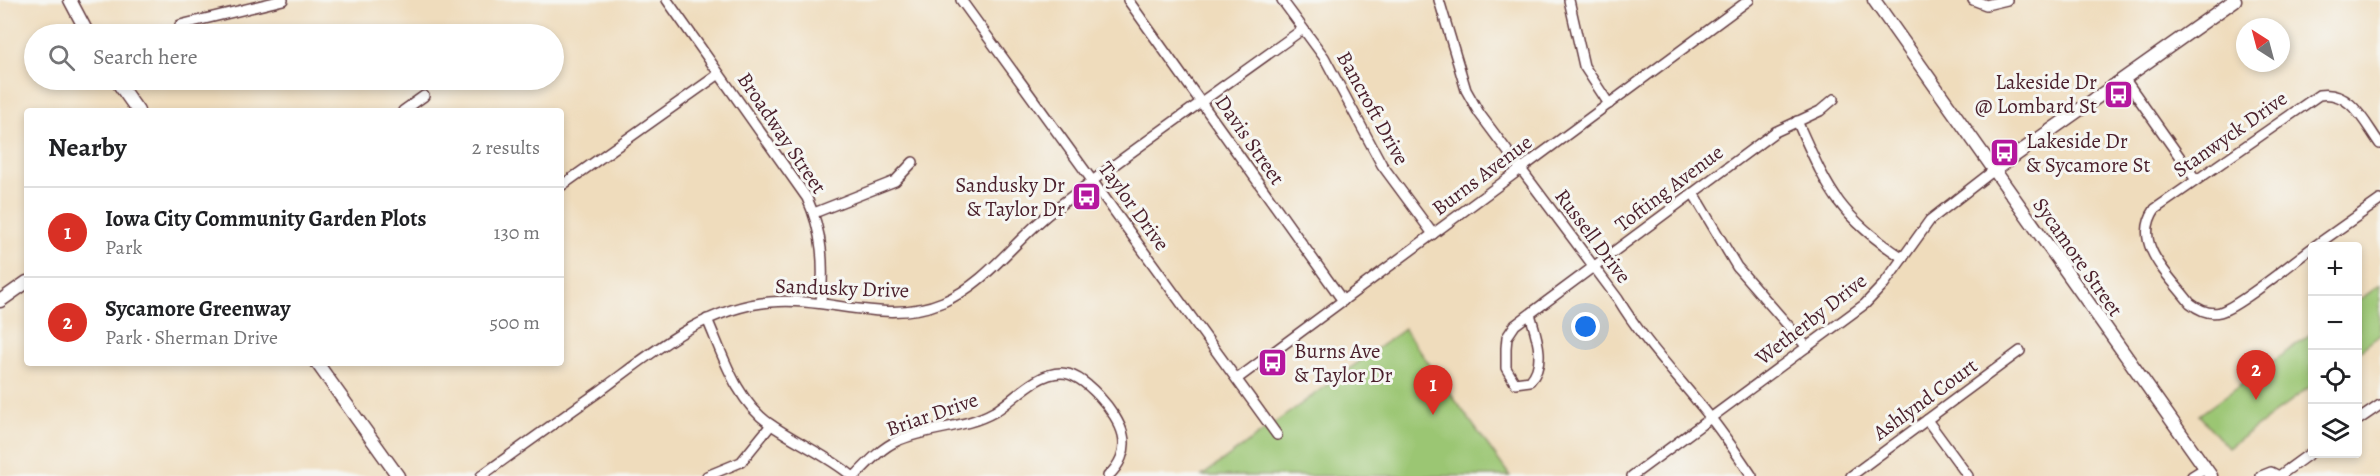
<!DOCTYPE html>
<meta charset="utf-8">
<style>
body{margin:0;font-family:Alegreya,serif;background:#f2f2f2;color:#202124}
.controls{position:absolute;right:18px;bottom:18px;display:grid;overflow:hidden;border-radius:6px;box-shadow:0 3px 9px #0003}
.controls button{width:54px;height:54px;display:grid;place-items:center;padding:0;border:0;border-bottom:2px solid #e0e0e0;background:#fff;color:#202124;font:30px sans-serif}
.compass{position:absolute;left:2236px;top:18px;width:54px;height:54px;border-radius:50%;background:#fff;box-shadow:0 3px 9px #0003;rotate:324deg}
.you{position:absolute;left:1586px;top:327px;width:21px;height:21px;margin:-15px;border:4px solid #fff;border-radius:50%;background:#1a73e8;box-shadow:0 0 0 9px #1a73e833}
.badge{display:grid;place-items:center;width:39px;height:39px;border-radius:50%;background:#d93025;color:#fff;font-size:20px;font-weight:700}
.pin{position:absolute;translate:-50% -50px;filter:drop-shadow(0 2px 3px #0008)}
.pin::after{content:'';position:absolute;top:32px;width:21px;height:18px;background:inherit;clip-path:polygon(0 0,100% 0,50% 100%)}
.list{margin:0;padding:0;list-style:none}
h2{display:flex;justify-content:space-between;align-items:center;height:78px;margin:0;padding:0 24px;font-size:26px}
h2 small{font-size:20px;font-weight:400;color:#757577}
.list li{display:grid;grid-template-columns:39px 1fr auto;gap:18px;align-items:center;box-sizing:border-box;height:90px;padding:0 24px;border-top:2px solid #e0e0e0}
.list b{display:block;font-size:22px;white-space:nowrap}
.list p{margin:0;font-size:20px;white-space:nowrap;color:#757577}
.list em{font-size:20px;font-style:normal;color:#757577}
.icon{flex:none;width:33px;height:33px;fill:none;stroke:currentColor;stroke-width:2;stroke-linecap:round;stroke-linejoin:round}
.map{position:relative;flex:none;width:2380px;height:476px;overflow:hidden}
.search{position:absolute;background:#fff;box-shadow:0 3px 9px #0003;left:24px;top:24px;width:540px;height:66px;display:flex;align-items:center;gap:15px;box-sizing:border-box;padding:0 21px;border-radius:33px;color:#757577;font-size:22px}
.panel{position:absolute;background:#fff;box-shadow:0 3px 9px #0003;left:24px;top:108px;width:540px;height:258px;border-radius:6px}
.map>svg:first-child{display:block}
</style>
<div class="map">
<svg width="2380" height="476" viewBox="0 0 2380 476">
<rect width="100%" height="100%" fill="#f6f6f2"/>
<filter id="ink" filterUnits="userSpaceOnUse"><feTurbulence type="fractalNoise" baseFrequency=".0167" numOctaves="2"/><feDisplacementMap in="SourceGraphic" scale="12" xChannelSelector="R" yChannelSelector="G"/><feConvolveMatrix kernelMatrix="1 2 1 2 8 2 1 2 1" color-interpolation-filters="sRGB"/></filter>
<filter id="wash" filterUnits="userSpaceOnUse"><feTurbulence type="fractalNoise" baseFrequency=".008" numOctaves="4" result="noise"/><feDisplacementMap in="SourceGraphic" scale="24" xChannelSelector="R" yChannelSelector="G"/><feGaussianBlur stdDeviation="1.35" result="paint"/><feColorMatrix in="noise" values="0 0 0 0 0 0 0 0 0 0 0 0 0 0 0 0 0 1.4 0 .05"/><feComposite in="paint" operator="in"/></filter>
<g filter="url(#wash)">
<rect width="100%" height="100%" fill="#efdcbc"/>
<g fill="#9bc673" stroke="#72724f" stroke-width="1.5">
<polygon points="2380,285 2380,335 2358,352 2358,301"/>
<polygon points="1404,329 1510,476 1202,476"/>
<polygon points="2312,333 2312,385 2228,448 2199,415"/>
</g>
</g>
<g filter="url(#ink)">
<g fill="none" stroke-linecap="round" stroke-linejoin="round">
<defs>
<g id="street">
<path d="M667 0 807 198C823 233 824 265 821 303"/>
<polyline points="961,0 1277,435"/>
<polyline points="1128,0 1343,301"/>
<polyline points="1282,0 1324,57 1382,165 1433,234"/>
<path d="M1439 0 1466 90 1479 113 1618 299C1641 337 1669 367 1697 401 1717 424 1735 451 1752 476"/>
<polyline points="1569,0 1584,66 1609,104"/>
<polyline points="1973,0 1986,5 2007,0"/>
<polyline points="180,25 283,0"/>
<polyline points="2124,78 2196,180"/>
<polyline points="403,111 424,96"/>
<path d="M1797 121C1828 189 1837 215 1903 258"/>
<polyline points="561,186 719,74"/>
<polyline points="1693,193 1737,267 1807,347"/>
<polyline points="814,213 895,181 913,162"/>
<polyline points="2315,246 2380,200"/>
<path d="M2312 248C2293 262 2240 306 2220 312 2209 315 2199 310 2190 303 2170 276 2131 244 2155 209L2319 95C2351 90 2364 122 2380 144"/>
<path d="M1530 314C1536 335 1547 363 1530 381L1515 383 1506 368V348L1507 337 1515 325 1775 132 1820 111 1834 99"/>
<path d="M707 319C723 355 736 401 770 424 797 443 827 455 852 476"/>
<polyline points="1237,379 1749,0"/>
<polyline points="1927,420 1968,476"/>
<polyline points="2358,420 2380,405"/>
<path d="M481 476C520 448 560 419 600 391 652 353 703 308 770 302 828 296 886 326 943 302 987 283 1014 241 1051 212 1133 149 1219 90 1303 29"/>
<polyline points="707,476 741,462 771,425"/>
<path d="M855 476C868 463 881 448 897 441 928 427 964 429 994 412 1014 400 1036 373 1061 373 1084 373 1118 413 1123 435 1127 451 1119 466 1108 476"/>
<polyline points="1632,476 1865,304 1884,284 1930,220 1993,171"/>
<polyline points="1851,476 2020,351"/>
<polyline points="2192,476 2205,468"/>
<polyline points="2261,476 2271,472 2279,476"/>
<polyline points="2279,476 2312,452"/>
</g>
<g id="secondary">
<polyline points="70,0 88,34"/>
<polyline points="1874,0 2211,476"/>
<polyline points="116,80 138,111"/>
<polyline points="1993,171 2235,0"/>
<polyline points="0,301 27,282"/>
<polyline points="317,363 398,476"/>
</g>
</defs>
<use href="#street" stroke="#633b41" stroke-width="12"/>
<use href="#secondary" stroke="#633b41" stroke-width="15"/>
<use href="#street" stroke="#fff" stroke-width="9"/>
<use href="#secondary" stroke="#fff" stroke-width="12"/>
</g>
</g>
<defs>
<symbol id="bus-square" viewBox="-11 -11 22 22"><rect x="-9" y="-9" width="18" height="18" rx="4" fill="#b5179e" stroke="#f6f6f2"/><path d="M-5-6H5V4H4V6H2V4H-2V6H-4V4H-5ZM-3.5-4V0h7V-4ZM-3.5 1.2v1.5H-2V1.2ZM2 1.2v1.5H3.5V1.2Z" fill="#fff"/></symbol>
</defs>
<g fill-rule="evenodd">
<use href="#bus-square" x="2102" y="78" width="33" height="33"/>
<use href="#bus-square" x="1988" y="136" width="33" height="33"/>
<use href="#bus-square" x="1070" y="180" width="33" height="33"/>
<use href="#bus-square" x="1256" y="346" width="33" height="33"/>
</g>
<g text-anchor="middle" dominant-baseline="central" stroke-width="6" stroke-linejoin="round" paint-order="stroke">
<g font-size="21" fill="#4a1f2b" stroke="#f6f6f2" text-anchor="end">
<text x="2097" y="82">Lakeside Dr<tspan x="2097" dy="24">@ Lombard St</tspan></text>
<text x="2026" y="141" text-anchor="start">Lakeside Dr<tspan x="2026" dy="24">&amp; Sycamore St</tspan></text>
<text x="1065" y="185">Sandusky Dr<tspan x="1065" dy="24">&amp; Taylor Dr</tspan></text>
<text x="1294" y="351" text-anchor="start">Burns Ave<tspan x="1294" dy="24">&amp; Taylor Dr</tspan></text>
</g>
<g font-size="21" fill="#4a1f2b" stroke="#f6f6f2">
<text transform="translate(1373 108) rotate(61)">Bancroft Drive</text>
<text transform="translate(782 133) rotate(56)">Broadway Street</text>
<text transform="translate(2230 134) rotate(-35)">Stanwyck Drive</text>
<text transform="translate(1250 140) rotate(55)">Davis Street</text>
<text transform="translate(1482 175) rotate(-37)">Burns Avenue</text>
<text transform="translate(1669 188) rotate(-37)">Tofting Avenue</text>
<text transform="translate(1134 206) rotate(54)">Taylor Drive</text>
<text transform="translate(1593 236) rotate(53)">Russell Drive</text>
<text transform="translate(2078 257) rotate(55)">Sycamore Street</text>
<text transform="translate(842 288) rotate(2)">Sandusky Drive</text>
<text transform="translate(1811 319) rotate(-38)">Wetherby Drive</text>
<text transform="translate(1925 399) rotate(-36)">Ashlynd Court</text>
<text transform="translate(932 414) rotate(-19)">Briar Drive</text>
</g>
</g>
</svg>
<div class="controls">
<button>+</button>
<button>−</button>
<button><svg class="icon" aria-label="locate" viewBox="0 0 24 24"><circle cx="12" cy="12" r="6"/><path d="M12 2v4M12 18v4M2 12h4M18 12h4"/></svg></button>
<button><svg class="icon" aria-label="layers" viewBox="0 0 24 24"><path d="M12 4l9 5-9 5-9-5zM3 14l9 5 9-5"/></svg></button>
</div>
<svg class="compass" viewBox="-18 -18 36 36"><path d="M0-13l5 13h-10z" fill="#e53935"/><path d="M0 13l5-13h-10z" fill="#757577"/></svg>
<div class="you"></div>
<div class="pin badge" style="left:1433px;top:415px">1</div>
<div class="pin badge" style="left:2256px;top:400px">2</div>
<div class="search"><svg class="icon" aria-label="search" viewBox="0 0 24 24"><circle cx="10" cy="10" r="6"/><path d="M15 15l6 6"/></svg>Search here</div>
<section class="panel">
<h2>Nearby<small>2 results</small></h2>
<ul class="list">
<li><span class="badge">1</span><div><b>Iowa City Community Garden Plots</b><p>Park</p></div><em>130 m</em></li>
<li><span class="badge">2</span><div><b>Sycamore Greenway</b><p>Park · Sherman Drive</p></div><em>500 m</em></li>
</ul>
</section>
</div>
